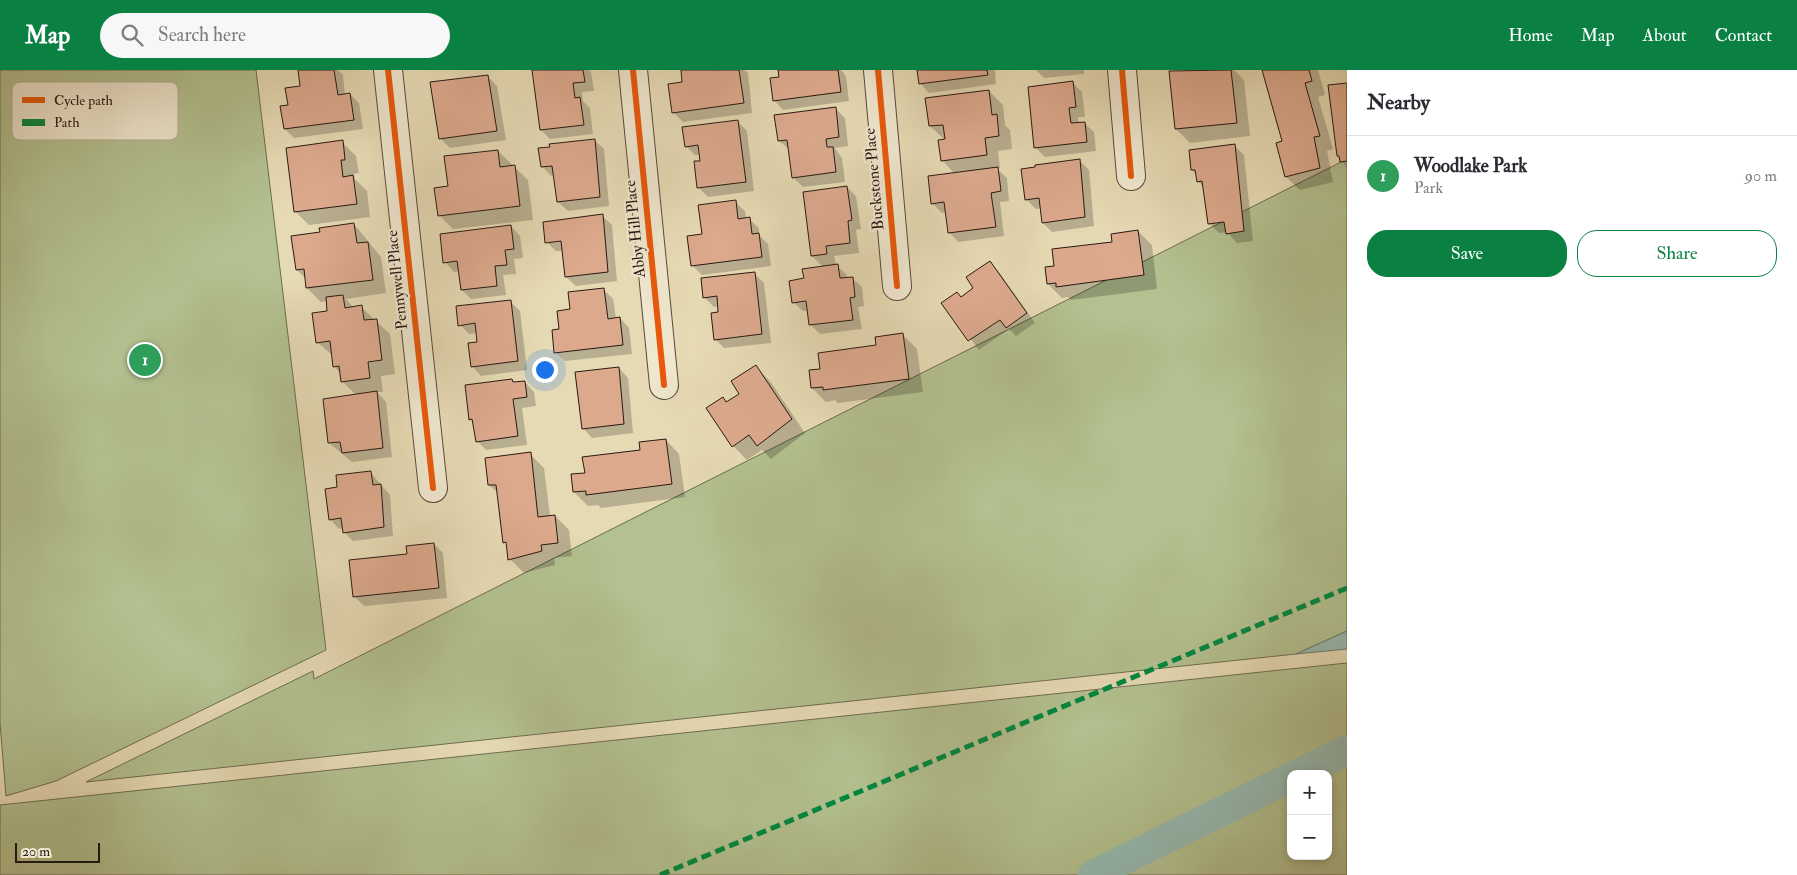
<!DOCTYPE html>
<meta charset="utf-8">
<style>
body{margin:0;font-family:"IM FELL Double Pica",serif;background:#f7f7f7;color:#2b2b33}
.controls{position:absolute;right:15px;bottom:15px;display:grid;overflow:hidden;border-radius:10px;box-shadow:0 2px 8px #0003}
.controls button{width:45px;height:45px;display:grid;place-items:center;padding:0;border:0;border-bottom:1px solid #e1e1e2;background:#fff;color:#2b2b33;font:25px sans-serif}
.scale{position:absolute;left:15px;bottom:12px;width:85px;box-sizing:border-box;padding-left:5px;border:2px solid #291913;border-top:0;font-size:14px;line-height:18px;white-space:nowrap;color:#291913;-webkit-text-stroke:4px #efe7ce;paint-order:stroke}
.you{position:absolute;left:544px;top:299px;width:18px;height:18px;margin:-12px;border:4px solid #fff;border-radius:50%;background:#1a73e8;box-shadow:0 0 0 8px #1a73e833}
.badge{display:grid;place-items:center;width:32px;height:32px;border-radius:50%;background:#0b8043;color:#fff;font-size:16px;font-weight:700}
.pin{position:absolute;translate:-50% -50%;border:2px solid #fff;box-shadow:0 1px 5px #0006}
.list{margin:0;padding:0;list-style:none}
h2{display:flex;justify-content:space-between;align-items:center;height:65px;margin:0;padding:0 20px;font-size:21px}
h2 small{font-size:16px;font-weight:400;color:#7c7c81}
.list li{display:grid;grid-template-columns:32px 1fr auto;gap:15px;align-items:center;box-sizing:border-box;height:80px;padding:0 20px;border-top:1px solid #e1e1e2}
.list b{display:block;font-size:19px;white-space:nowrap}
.list p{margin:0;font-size:16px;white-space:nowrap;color:#7c7c81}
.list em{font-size:16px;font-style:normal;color:#7c7c81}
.actions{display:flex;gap:10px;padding:15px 20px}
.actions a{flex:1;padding:11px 0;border:1px solid #0b8043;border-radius:20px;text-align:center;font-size:18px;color:#0b8043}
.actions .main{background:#0b8043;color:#fff}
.icon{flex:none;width:28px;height:28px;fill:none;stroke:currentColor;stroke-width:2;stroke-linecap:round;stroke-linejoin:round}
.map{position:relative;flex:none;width:1347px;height:805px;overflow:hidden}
header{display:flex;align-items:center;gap:30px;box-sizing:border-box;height:70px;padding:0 25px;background:#0b8043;color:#fff}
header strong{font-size:24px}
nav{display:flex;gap:28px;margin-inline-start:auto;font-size:18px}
.search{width:350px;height:45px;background:#f7f7f7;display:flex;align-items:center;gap:12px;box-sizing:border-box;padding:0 18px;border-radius:28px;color:#7c7c81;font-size:19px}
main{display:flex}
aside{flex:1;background:#fff}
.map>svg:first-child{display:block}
</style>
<header>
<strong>Map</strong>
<div class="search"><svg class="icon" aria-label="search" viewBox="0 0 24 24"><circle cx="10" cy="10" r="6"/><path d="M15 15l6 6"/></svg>Search here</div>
<nav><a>Home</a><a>Map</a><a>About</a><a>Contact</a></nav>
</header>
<main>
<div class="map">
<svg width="1347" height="805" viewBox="0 0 1347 805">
<rect width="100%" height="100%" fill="#e6dab4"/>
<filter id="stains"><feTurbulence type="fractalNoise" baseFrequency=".004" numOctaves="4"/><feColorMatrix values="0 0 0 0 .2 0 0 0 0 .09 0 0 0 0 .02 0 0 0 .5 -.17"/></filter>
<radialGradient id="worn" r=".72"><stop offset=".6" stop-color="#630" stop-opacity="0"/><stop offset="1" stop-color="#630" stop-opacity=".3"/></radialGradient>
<g fill="#b3c08f" stroke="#6e6c51" fill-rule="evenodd">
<polygon points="0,0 256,0 326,580 56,711 6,726 0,653"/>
<polygon points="1347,89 1347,561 1296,584 86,712 313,601 314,609"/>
<path d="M1347 593V805H0V735ZM1291 704H1328V786H1291Z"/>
</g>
<polygon fill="#96bab0" stroke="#6a7a71" points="1347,561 1347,579 1296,584"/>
<g fill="#0003">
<polygon points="299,0 338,0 343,5 345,25 350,24 359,33 363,59 294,68 285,59 289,36 301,18"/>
<polygon points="533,0 589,0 591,2 594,21 582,22 583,31 590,38 593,64 550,69 541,60"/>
<polygon points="682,0 744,0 748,3 752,43 683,52 673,42 684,13"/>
<polygon points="779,0 841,0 846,6 849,31 783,40 774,30 780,8"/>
<polygon points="918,0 995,0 996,14 929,23 920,13"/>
<polygon points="1036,0 1084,0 1084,4 1044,8"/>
<polygon points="1190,0 1234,0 1244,10 1250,66 1190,73 1176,59 1170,2"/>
<polygon points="1264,0 1318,0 1325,25 1318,27 1333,79 1327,81 1333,112 1300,120 1286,107 1283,72"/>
<polygon points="487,6 497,16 506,70 450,78 440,68"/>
<polygon points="1073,13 1082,22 1085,47 1078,47 1079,54 1084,53 1094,62 1096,81 1045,87 1035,77"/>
<polygon points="1347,15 1347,90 1345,90 1347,98 1338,86"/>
<polygon points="989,21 1003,35 1005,55 1010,60 1012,79 998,81 1000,98 997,99 1007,108 1009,131 1000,132 1004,166 958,172 949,162 946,142 942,143 932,133 955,104 942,90 945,70 930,56"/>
<polygon points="835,38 845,48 848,76 835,78 842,88 845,112 803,117 793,107 790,80 779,71"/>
<polygon points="737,51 747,61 754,121 708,127 698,117 701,85 695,85 686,76"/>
<polygon points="594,70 604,79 609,136 568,141 558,132 555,105 551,106 542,96"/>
<polygon points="342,72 356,86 359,103 354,104 355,109 367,121 370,147 309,155 295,141"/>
<polygon points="1234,75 1244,85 1253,171 1237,173 1227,162 1219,163 1209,153 1204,118 1198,111 1197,104 1192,100"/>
<polygon points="498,81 528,110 533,150 453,159 439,145 450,117"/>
<polygon points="1080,91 1089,100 1094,156 1052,162 1043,153 1041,138 1036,139 1026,129"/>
<polygon points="847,117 856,126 861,159 856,160 859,183 834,186 836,195 847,205 847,209 852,208 862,217 864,236 858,237 862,259 820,264 810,254 809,241 803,241 793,232 805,210 823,197 812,186"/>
<polygon points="735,132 745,141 746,149 749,149 759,158 759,165 768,174 771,196 702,205 692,195 703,165"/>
<polygon points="602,146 612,155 617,211 576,216 566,207 563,181 556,181 547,172"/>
<polygon points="354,154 381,187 386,223 346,229 354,238 361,237 390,264 395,304 381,306 383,322 377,322 386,332 392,387 352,392 329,373 356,325 342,311 341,304 334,296 333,286 317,272 329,242 327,231 321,232 307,218 306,209 297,200 321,164"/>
<polygon points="511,156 520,166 523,188 514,189 516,204 503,205 506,225 471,229 462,220 460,201 454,202 445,192"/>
<polygon points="1138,161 1152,175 1157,219 1071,230 1068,227 1062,228 1048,214 1046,198 1055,197"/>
<polygon points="990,192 999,202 1035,253 1016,266 1009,259 979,280 943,233 961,228 975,219"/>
<polygon points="754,203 764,213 771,273 724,278 715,269 719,236 714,237 704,227"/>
<polygon points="604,220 613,229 616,249 620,248 629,258 632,284 565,291 555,282 560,260 571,241"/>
<polygon points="510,231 520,241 527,300 481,306 472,296 479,273 478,263 469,264 460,255"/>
<polygon points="903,265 917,279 923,322 838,333 835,330 826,332 812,318 821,300"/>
<polygon points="756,297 770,311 805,363 771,389 762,380 747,390 733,376 708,338 723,328 727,333 741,324"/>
<polygon points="619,298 628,308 633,363 592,368 583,358"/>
<polygon points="512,310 515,313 525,312 534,322 536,336 522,338 527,375 486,380 477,371 474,353 471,349"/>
<polygon points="666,370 679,384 685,427 601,438 598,435 588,436 574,422 572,405 586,404"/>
<polygon points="530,384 544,398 550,446 555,446 569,460 572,486 554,488 555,495 524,503 510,489 508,475 505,472 499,424 489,415"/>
<polygon points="370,402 390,425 393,466 353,471 344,462 344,458 339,459 330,449 339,418"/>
<polygon points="434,474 443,483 447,528 364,536 354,526 408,486"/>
</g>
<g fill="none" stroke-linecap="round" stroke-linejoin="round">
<g stroke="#96bab0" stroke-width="30">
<polyline points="1298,704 1347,680"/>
<polyline points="1093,805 1291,707"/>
</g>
</g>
<g fill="#dca98d" stroke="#291913">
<polygon points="298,0 334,0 338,25 350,23 354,50 284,59 280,36 288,35 285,18 300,16"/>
<polygon points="532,0 583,0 585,12 573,13 575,28 580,27 584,55 540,60"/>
<polygon points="681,0 739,0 744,33 672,43 668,14 682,12"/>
<polygon points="778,0 838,0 841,22 773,31 770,8 779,7"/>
<polygon points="917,0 987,0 988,5 919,14"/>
<polygon points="1231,0 1237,53 1175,59 1169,1"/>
<polygon points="1262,0 1309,0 1312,11 1305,13 1320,66 1314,67 1320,98 1285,107 1276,73 1282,71"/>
<polygon points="488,5 497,61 439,69 430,12"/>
<polygon points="1073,11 1076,37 1069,38 1071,53 1085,52 1087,72 1034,78 1028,17"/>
<polygon points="1347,13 1347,91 1340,92 1339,86 1337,86 1328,15"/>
<polygon points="989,20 992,45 997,44 999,66 985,68 987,85 941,91 938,70 945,69 943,55 929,56 925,28"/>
<polygon points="836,37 839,67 826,69 827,77 833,77 836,102 792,108 787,70 778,71 774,45"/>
<polygon points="738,50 746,112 697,118 694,91 700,91 698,75 685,77 682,57"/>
<polygon points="595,69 600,127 557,132 552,96 541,97 538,78 550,77 549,74"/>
<polygon points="343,70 345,90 341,90 343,107 353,105 357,134 294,142 286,78"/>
<polygon points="1235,74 1244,161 1226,164 1224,152 1208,154 1202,111 1197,112 1195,100 1191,100 1189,80"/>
<polygon points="498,80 500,97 515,95 520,136 438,146 434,118 448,116 444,86"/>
<polygon points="1080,89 1085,147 1042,153 1039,128 1025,130 1021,99 1035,97 1035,95"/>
<polygon points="998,97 1001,121 991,123 996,157 948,163 944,132 931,134 928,106"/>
<polygon points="847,116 852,150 848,151 850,173 826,176 827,184 811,186 803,122"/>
<polygon points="736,130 738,149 750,147 752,164 759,163 762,187 691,196 687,166 702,164 698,135"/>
<polygon points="603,144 608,202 565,207 561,171 545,173 543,152"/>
<polygon points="354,153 357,173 368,172 373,210 306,218 304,199 296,200 291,166 320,162 319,158"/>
<polygon points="511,155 514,179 505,180 507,195 495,196 497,216 461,220 457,191 443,193 440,164"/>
<polygon points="1138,160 1144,205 1056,217 1056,213 1047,214 1045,197 1054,196 1052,179 1112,172 1111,164"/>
<polygon points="990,191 1027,243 1006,258 1000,250 968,271 941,233 957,222 961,227 973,218 966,207"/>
<polygon points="838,194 840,208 853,207 855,227 850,228 853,250 809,255 806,231 792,233 789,211 804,208 802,199"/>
<polygon points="755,202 762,264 714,270 711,243 718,242 717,226 703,228 701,208"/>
<polygon points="604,218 608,249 620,247 623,275 554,283 552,260 559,259 557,241 570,239 568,222"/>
<polygon points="343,225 345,238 362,235 364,250 377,249 382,290 368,292 370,308 341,312 339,296 333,297 330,271 316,273 312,243 327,241 326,227"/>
<polygon points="511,230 518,291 471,297 468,273 477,272 475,253 458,256 456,236"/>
<polygon points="903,263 909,309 823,320 823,317 811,318 809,300 820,299 818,283 876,275 875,267"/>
<polygon points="756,295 792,349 757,376 749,365 732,377 706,338 723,327 726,332 739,324 731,311"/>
<polygon points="619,297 624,354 582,359 575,302"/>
<polygon points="512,309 513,312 525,311 527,327 513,329 518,366 476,372 472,349 469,350 465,315"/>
<polygon points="377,321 383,378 342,383 340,372 328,373 323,329"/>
<polygon points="666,369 672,414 586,425 586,421 573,422 571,404 585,403 582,387 640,380 639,372"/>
<polygon points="531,382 538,447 555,445 558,473 541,475 542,481 508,490 506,472 503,473 496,415 488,415 485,388"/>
<polygon points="371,401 373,415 381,414 384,457 343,463 341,448 329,450 325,419 337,417 336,405"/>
<polygon points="434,473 439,518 353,527 349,490 407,484 406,476"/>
</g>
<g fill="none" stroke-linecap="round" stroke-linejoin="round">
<defs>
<g id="minor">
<polyline points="388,0 433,418"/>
<polyline points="633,0 664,315"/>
<polyline points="878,0 897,216"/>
<polyline points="1122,0 1131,106"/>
</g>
</defs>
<use href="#minor" stroke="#58493b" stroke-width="30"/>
<use href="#minor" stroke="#efe7ce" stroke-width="28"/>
<polyline stroke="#00873e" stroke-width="5" stroke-dasharray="10 5" stroke-linecap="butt" points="660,805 1347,518"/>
<defs>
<g id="cycleway">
<polyline points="388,0 433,418"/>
<polyline points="633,0 664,315"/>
<polyline points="878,0 897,216"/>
<polyline points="1122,0 1131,106"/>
</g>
</defs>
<use href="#cycleway" stroke="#efe7ce" stroke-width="9"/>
<use href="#cycleway" stroke="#e8590c" stroke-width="6"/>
</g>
<g text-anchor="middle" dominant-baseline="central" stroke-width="4.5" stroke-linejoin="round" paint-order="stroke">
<g font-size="16" fill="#291913" stroke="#efe7ce">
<text transform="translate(874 109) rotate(-95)">Buckstone Place</text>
<text transform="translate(635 159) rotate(-96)">Abby Hill Place</text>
<text transform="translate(397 210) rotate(-96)">Pennywell Place</text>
</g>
</g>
<rect x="12" y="12" width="166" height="58" rx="8" fill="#efe7ce" stroke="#b4a996" stroke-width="1"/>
<rect x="22" y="27" width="23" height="6" fill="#e8590c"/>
<rect x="22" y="49" width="23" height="7" fill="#00873e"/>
<g font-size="14" fill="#291913">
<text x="54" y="35">Cycle path</text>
<text x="54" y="57">Path</text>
</g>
<rect width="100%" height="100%" filter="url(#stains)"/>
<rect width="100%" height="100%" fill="url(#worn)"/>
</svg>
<div class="controls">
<button>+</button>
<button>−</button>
</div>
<div class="scale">20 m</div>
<div class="you"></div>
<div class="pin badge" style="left:145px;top:290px;background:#2e9e5b">1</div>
</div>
<aside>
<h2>Nearby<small></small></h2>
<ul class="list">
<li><span class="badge" style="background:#2e9e5b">1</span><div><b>Woodlake Park</b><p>Park</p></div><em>90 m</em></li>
</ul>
<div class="actions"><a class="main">Save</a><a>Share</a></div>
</aside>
</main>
